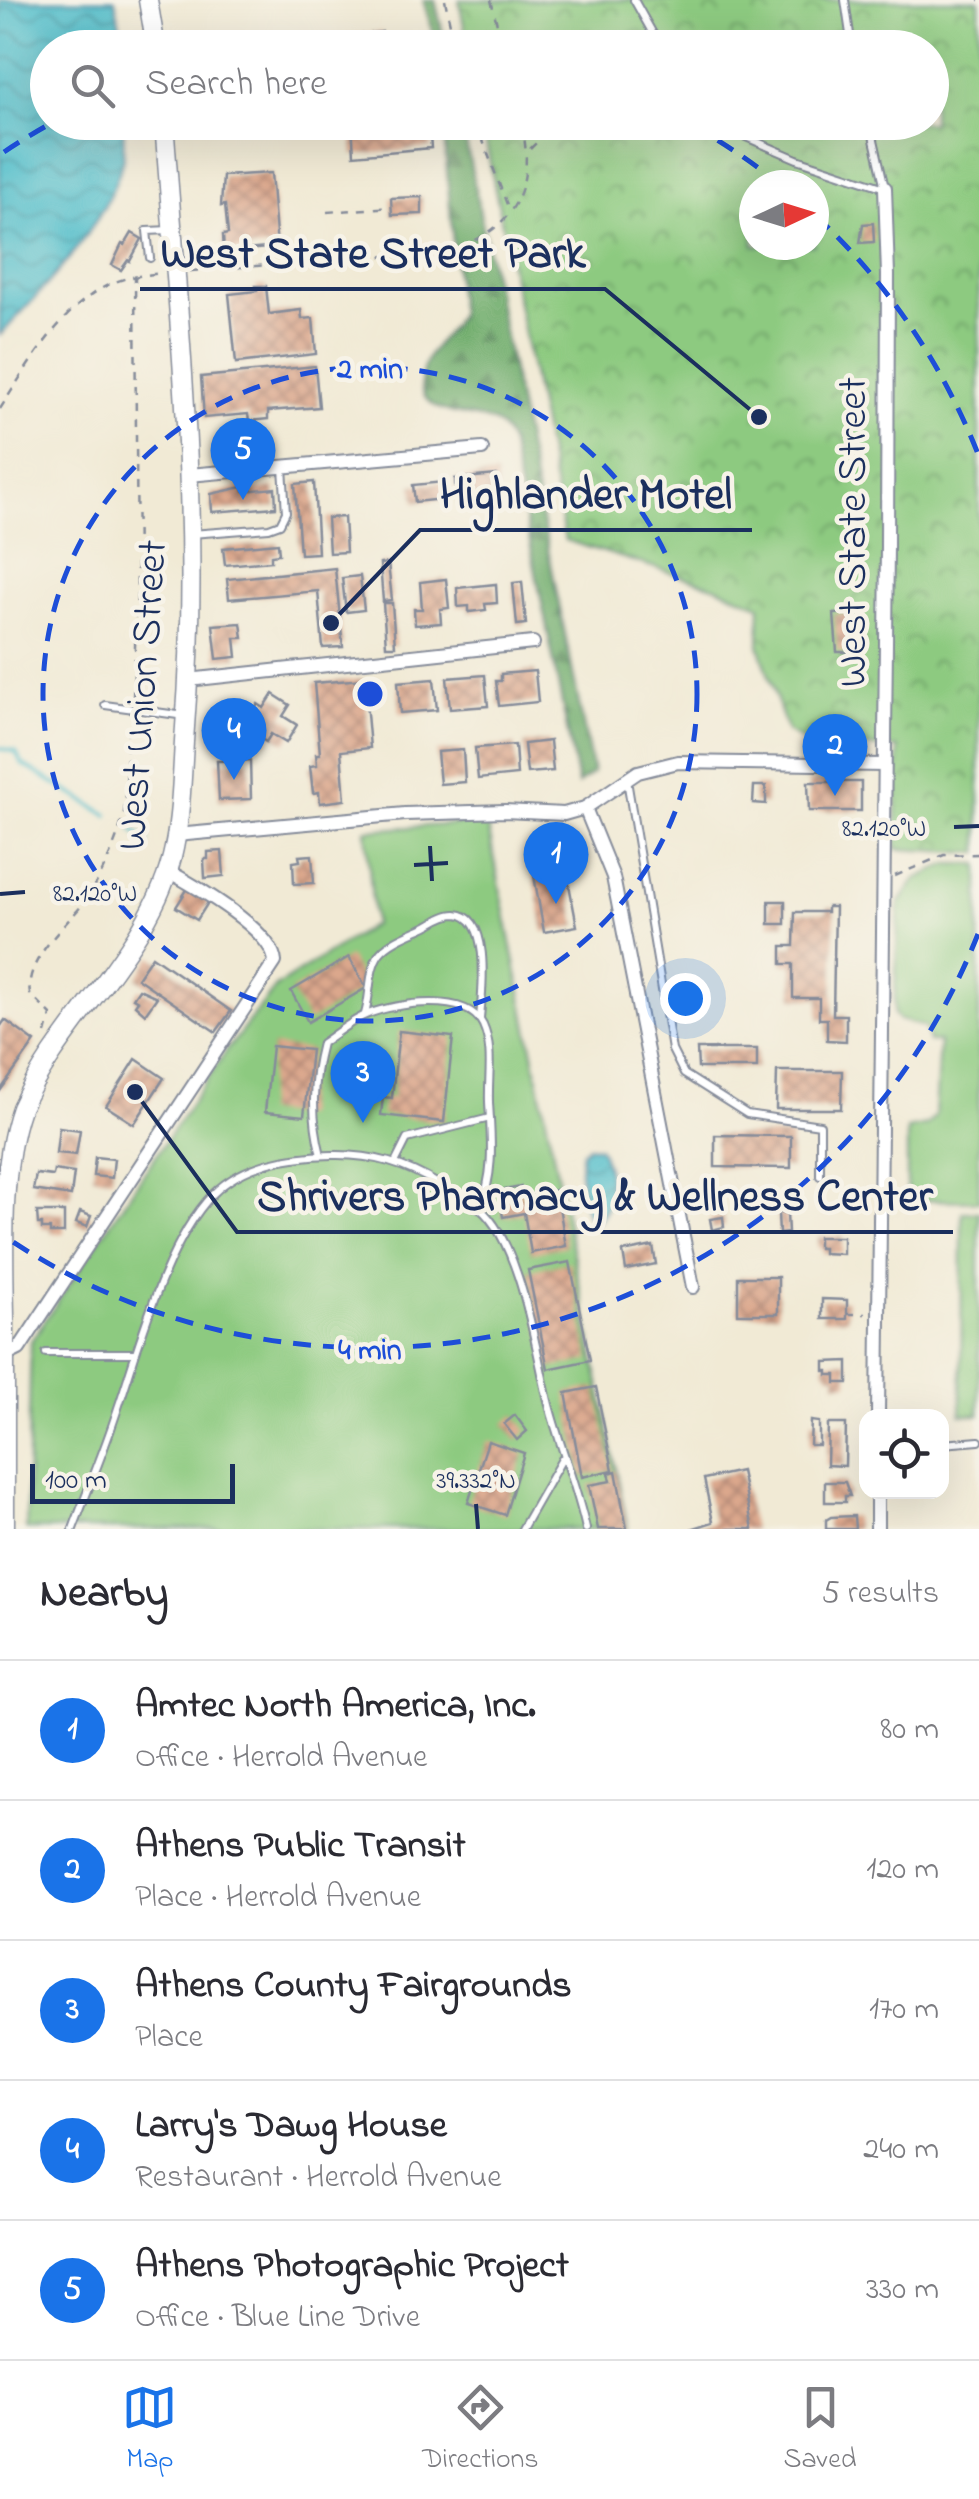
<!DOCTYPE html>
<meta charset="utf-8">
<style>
body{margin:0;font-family:"Indie Flower",sans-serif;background:#f7f7f7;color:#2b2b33}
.controls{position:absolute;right:30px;bottom:30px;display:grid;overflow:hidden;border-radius:20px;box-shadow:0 10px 40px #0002}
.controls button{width:90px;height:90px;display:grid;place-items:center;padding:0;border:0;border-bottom:2px solid #e1e1e2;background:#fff;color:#2b2b33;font:50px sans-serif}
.compass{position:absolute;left:739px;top:170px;width:90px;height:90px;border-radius:50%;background:#fff;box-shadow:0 10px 40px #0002;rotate:86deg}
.scale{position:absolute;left:30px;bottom:25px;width:205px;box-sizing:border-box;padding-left:10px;border:5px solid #1b2f5e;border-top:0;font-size:28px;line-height:35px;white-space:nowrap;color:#1b2f5e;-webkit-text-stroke:8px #f7f3e8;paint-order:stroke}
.you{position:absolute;left:685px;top:998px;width:35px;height:35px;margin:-25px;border:8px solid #fff;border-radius:50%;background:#1a73e8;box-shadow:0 0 0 15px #1a73e833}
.badge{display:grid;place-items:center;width:65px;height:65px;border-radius:50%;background:#1a73e8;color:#fff;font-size:32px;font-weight:700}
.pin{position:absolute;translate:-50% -82px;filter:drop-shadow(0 2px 5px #0008)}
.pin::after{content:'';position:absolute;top:52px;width:35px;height:30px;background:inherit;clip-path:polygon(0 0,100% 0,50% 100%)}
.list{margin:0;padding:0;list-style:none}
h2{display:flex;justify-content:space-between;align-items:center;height:130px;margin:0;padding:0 40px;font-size:42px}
h2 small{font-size:32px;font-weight:400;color:#7c7c81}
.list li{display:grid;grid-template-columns:65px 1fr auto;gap:30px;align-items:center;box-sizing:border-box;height:140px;padding:0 40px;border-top:2px solid #e1e1e2}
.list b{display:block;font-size:38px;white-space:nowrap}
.list p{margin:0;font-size:32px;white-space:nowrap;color:#7c7c81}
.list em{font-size:32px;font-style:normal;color:#7c7c81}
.icon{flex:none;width:55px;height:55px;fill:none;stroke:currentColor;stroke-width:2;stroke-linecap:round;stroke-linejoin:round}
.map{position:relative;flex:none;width:979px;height:1529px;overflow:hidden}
.search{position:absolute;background:#fff;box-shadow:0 10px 40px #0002;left:30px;right:30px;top:30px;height:110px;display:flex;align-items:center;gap:25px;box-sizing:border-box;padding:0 35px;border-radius:55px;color:#7c7c81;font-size:38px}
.sheet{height:830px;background:#fff}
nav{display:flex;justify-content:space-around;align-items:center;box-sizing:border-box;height:140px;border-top:2px solid #e1e1e2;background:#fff;font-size:28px;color:#7c7c81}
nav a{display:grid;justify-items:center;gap:5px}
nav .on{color:#1a73e8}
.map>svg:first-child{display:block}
</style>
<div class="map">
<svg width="979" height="1529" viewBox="0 0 979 1529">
<defs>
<pattern id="forest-firs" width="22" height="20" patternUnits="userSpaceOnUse" patternTransform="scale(2.5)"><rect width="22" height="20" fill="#72ae6e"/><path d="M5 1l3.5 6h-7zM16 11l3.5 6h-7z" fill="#5d8e5e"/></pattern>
<pattern id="park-crowns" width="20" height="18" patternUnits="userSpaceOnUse" patternTransform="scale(2.5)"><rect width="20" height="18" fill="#8dca80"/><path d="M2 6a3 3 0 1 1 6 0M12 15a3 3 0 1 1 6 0" fill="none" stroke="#72a46c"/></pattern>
<pattern id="water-waves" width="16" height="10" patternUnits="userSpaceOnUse" patternTransform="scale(2.5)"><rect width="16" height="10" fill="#50bdca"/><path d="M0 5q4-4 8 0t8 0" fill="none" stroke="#429aa7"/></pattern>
<pattern id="building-cross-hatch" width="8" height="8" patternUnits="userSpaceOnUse" patternTransform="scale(2.5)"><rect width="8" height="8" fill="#dba78c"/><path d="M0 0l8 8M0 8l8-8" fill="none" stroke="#b18876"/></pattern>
</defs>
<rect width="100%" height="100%" fill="#f7f3e8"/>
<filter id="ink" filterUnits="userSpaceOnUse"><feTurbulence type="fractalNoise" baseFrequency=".01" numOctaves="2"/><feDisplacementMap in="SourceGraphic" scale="20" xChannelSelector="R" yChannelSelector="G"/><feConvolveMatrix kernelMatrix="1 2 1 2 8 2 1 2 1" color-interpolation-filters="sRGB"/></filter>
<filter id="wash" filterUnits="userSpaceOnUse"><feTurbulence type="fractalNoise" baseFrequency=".0048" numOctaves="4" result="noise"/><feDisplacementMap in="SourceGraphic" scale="40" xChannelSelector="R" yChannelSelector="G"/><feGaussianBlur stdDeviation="2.25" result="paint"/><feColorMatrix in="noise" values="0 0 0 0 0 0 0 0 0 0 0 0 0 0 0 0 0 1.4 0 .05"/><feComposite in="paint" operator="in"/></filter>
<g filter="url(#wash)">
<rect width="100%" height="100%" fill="#f1ead5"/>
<g fill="#8dca80" stroke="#547c6f" stroke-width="2.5">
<polygon points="487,822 628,1529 26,1529 31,1341 227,1050 277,986 374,924 366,830"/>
<polygon points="948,864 979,864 979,1201 907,1200 907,1129 927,1125 935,1116 939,1042 929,1042 925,1027 899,1020 894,1014 899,904 916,879"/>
<polygon points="962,1212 979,1212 979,1415 961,1415"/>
</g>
<g fill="url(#forest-firs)" stroke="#466e66" stroke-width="2.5">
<polygon points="423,0 435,0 446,47 437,47"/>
<path d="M443 123H462L593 773 578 784 510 443C506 436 502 427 496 424 474 410 409 421 423 370 428 350 448 333 459 316Z"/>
</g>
<path fill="url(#park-crowns)" stroke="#547c6f" stroke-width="2.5" fill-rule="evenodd" d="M459 0H979V853L896 849 898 748 811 745 787 731 759 645 760 605 714 586 565 540 482 123 932 122V48L468 47ZM754 185H814V245H754Z"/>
<g fill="url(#water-waves)" stroke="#367694" stroke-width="2.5">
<path d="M0 0H115L124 47 48 48V122L124 123C123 135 125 150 122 162 108 222 42 292 0 335Z"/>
<path d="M588 1146 599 1147 601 1151C611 1173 615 1209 594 1224 580 1211 578 1170 582 1152Z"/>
</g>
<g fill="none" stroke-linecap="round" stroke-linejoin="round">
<g stroke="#50bdca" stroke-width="4">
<polyline points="0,748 16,752 22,764 108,815"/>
<polyline points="133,830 148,841"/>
</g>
</g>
<g id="blocks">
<g fill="url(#building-cross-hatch)">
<polygon points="382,32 383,48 337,48 336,37"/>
<polygon points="352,122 429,122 431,148 354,155"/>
<polygon points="271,173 277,247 224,252 223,235 228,234 225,205 221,206 223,176"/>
<polygon points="422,197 422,214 392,215 391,198"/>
<polygon points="873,223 874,242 860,243 863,224"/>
<polygon points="132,233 142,239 130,261 128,260 121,270 112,265 122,244 125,245"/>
<polygon points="256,286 266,286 269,314 301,310 302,319 313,318 316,354 236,363 229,294 257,291"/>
<polygon points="315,366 319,407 268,411 268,419 249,421 248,414 204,418 201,377"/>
<polygon points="496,475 498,498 456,502 455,479"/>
<polygon points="314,482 318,553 300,554 295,484"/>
<polygon points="443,482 444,499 415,502 413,485"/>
<polygon points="243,487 244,491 275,488 276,507 212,512 211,494"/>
<polygon points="344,517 346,552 329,553 327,518"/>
<polygon points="278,543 279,554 271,555 271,561 225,565 223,548"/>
<polygon points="388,563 392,600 383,601 380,564"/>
<polygon points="335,568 343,647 323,648 318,591 229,599 227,579"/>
<polygon points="360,576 364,610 346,612 342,578"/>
<polygon points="446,579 449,608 440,609 441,623 415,625 414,609 422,609 420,582"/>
<polygon points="522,582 526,624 517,625 513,583"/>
<polygon points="496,584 497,603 485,604 486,610 469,612 469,606 458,607 457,588"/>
<polygon points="383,603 392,603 395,646 386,646"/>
<polygon points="851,613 850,652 837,652 834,614"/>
<polygon points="241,623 243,638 235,638 237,657 217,659 213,625"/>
<polygon points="535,671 538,702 499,706 496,681 501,681 501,674"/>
<polygon points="485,675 488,706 450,709 447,678"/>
<polygon points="364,679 370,748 341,751 345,800 320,803 319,792 313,793 310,766 317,765 316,754 320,754 314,683"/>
<polygon points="434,679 437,710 400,713 398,682"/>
<polygon points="273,694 290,705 283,716 297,725 286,743 271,734 266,742 249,731 253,724 248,720 258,704 264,708"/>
<polygon points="242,721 242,742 222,742 221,722"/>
<polygon points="550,741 553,771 527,773 524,744"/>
<polygon points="515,745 517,775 478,779 475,748"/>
<polygon points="463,750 465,782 440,784 437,752"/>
<polygon points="250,760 251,799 219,800 217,761"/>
<polygon points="808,782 861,782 861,811 809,811"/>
<polygon points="754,786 766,786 766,804 753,803"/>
<polygon points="222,851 224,876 205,878 204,859 208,859 208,852"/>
<polygon points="312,855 314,883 294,884 293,862 300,861 299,856"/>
<polygon points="565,864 577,926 544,932 533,870"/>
<polygon points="188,888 209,901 197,920 176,907"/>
<rect x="769" y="901" width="16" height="23"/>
<polygon points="827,907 835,907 833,1015 846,1015 846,1041 827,1040 827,1019 819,1019 819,998 793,998 793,964 782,964 782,946 794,946 795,912 827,912"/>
<polygon points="152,956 231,1011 216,1032 137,978"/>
<polygon points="349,957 366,988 308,1022 291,991"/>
<polygon points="139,989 157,997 145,1014 135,1005 138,1001 133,998"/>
<polygon points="5,1020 35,1042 0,1091 0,1027"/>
<polygon points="399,1031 453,1037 444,1122 381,1115 383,1097 392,1098"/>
<polygon points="272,1046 311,1050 304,1116 265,1112"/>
<polygon points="697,1049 757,1049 757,1068 698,1068"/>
<polygon points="136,1059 164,1078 134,1124 106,1106"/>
<polygon points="777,1071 842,1071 841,1109 776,1109"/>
<polygon points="59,1127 80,1130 76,1155 56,1153"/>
<polygon points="715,1135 791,1136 791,1168 715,1167"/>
<polygon points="95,1157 114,1159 112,1178 93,1176"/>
<polygon points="54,1170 74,1173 71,1196 33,1190 36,1174 53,1176"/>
<polygon points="521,1187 523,1196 556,1190 566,1246 531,1253 524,1213 503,1217 498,1191"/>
<polygon points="37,1212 64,1212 64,1233 50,1233 50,1229 42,1229 42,1224 38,1224"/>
<polygon points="80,1212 91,1216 87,1227 76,1223"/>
<polygon points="778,1213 787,1213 788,1233 779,1234"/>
<polygon points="723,1217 724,1227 712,1230 710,1219"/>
<polygon points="818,1237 843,1237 843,1254 823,1253 823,1248 818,1248"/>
<polygon points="653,1246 656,1264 626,1270 623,1252"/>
<polygon points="570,1262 590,1360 548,1369 528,1270"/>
<rect x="738" y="1277" width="40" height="37"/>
<polygon points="822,1299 847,1300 847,1319 822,1319"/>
<polygon points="848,1361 848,1383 836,1383 836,1375 828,1375 828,1371 825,1371 825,1362"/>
<polygon points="596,1387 613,1470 582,1477 566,1393"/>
<polygon points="515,1415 527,1431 517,1440 504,1424"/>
<polygon points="811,1421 819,1422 819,1445 810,1445"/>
<polygon points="828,1424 846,1424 845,1466 827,1465"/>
<polygon points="488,1441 524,1453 505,1515 468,1503"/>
<polygon points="616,1471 627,1529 598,1529 589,1485 611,1481 609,1473"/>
<polygon points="741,1471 753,1529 691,1529 713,1522 704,1479"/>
<polygon points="825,1482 845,1482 850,1496 845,1496 845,1502 825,1502"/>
<polygon points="854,1516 855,1529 826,1529 826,1520 831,1517"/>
</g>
</g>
</g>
<g filter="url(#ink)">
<use href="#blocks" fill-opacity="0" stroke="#868c9a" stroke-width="2.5"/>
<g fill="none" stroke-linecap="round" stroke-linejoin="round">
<defs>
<g id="lane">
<polyline points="634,0 661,48"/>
<polyline points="845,0 852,48"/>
<polyline points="711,122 797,159 885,188 870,122"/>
<polyline points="150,258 147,231 170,230"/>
<polyline points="191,534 269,528 280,524 286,512 283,468"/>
<polyline points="105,705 185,716"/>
<polyline points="627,780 672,1050 684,1074 747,1114 820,1125 820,1176"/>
<path d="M365 1014C371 995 368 969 380 953 391 940 412 933 427 926 436 921 446 914 456 914 492 916 482 994 480 1019"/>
<path d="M321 1155C311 1116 312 1082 322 1043 337 1033 352 1020 368 1014 397 1003 467 992 483 1025 494 1050 488 1076 489 1102 491 1140 495 1172 480 1208"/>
<polyline points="395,1163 407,1139 490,1118"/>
<polyline points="46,1353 134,1353"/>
<polyline points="942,1444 979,1441"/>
<path d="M73 1529C88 1489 105 1449 118 1408 140 1343 165 1244 213 1194 244 1163 290 1156 332 1155 373 1154 405 1164 440 1185 452 1192 468 1198 479 1208 521 1241 536 1353 549 1405 560 1447 577 1487 586 1529"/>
<polyline points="522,1529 562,1459"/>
</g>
<g id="street">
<polyline points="189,475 482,449"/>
<polyline points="188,680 533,643"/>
<polyline points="585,808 613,877 693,1287"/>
<polyline points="176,835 405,814 505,811 564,814 585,808 638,772 678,762 884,765"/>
<path d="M5 1356 19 1349 275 962C273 930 195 886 168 871"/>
<polyline points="878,1416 887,546 888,275 885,188"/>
<polyline points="877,1529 877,1492"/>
</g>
<g id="secondary">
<polyline points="148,0 156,48"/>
<path d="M5 1529C5 1458 5 1388 5 1317 4 1251 0 1168 21 1108 62 1019 155 945 174 848 182 809 182 767 185 727 201 525 179 324 164 122"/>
</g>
</defs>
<use href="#lane" stroke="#868c9a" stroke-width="10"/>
<use href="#street" stroke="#868c9a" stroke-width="16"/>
<use href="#secondary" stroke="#868c9a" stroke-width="21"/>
<g stroke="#868c9a" stroke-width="2.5" stroke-dasharray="8 8" stroke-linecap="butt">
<polyline points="445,0 455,48"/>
<polyline points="491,0 503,48"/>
<polyline points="978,0 979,0"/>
<polyline points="476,122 509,210"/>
<polyline points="530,149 558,122"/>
<polyline points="327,212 391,207"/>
<path d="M190 271 440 252C510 237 538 191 521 122"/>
<path d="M0 409C29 364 64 302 115 282 130 276 146 275 162 273"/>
<polyline points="133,698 137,595 135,276"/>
<polyline points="895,876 944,855 979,854"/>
<path d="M46 1034 51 1015 30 994C24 961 64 927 83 904 99 883 119 838 124 812 129 782 124 751 130 720"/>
<polyline points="847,1314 865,1314"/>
</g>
<use href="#lane" stroke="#fff" stroke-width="6"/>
<use href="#street" stroke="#fff" stroke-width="12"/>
<use href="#secondary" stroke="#fff" stroke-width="18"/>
</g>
</g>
<path fill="none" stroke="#1b2f5e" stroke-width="4" d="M954 827 979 826M430 846 432 881M414 865 448 863M0 894 25 892M476 1504 478 1529"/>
<g fill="none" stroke="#1d4ed8" stroke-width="5" stroke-dasharray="18 12">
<circle cx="370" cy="694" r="327"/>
<path d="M978 934A654 654 0 0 1 4 1236M4 152A654 654 0 0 1 48 125M273 47A654 654 0 0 1 467 47M692 125A654 654 0 0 1 777 182M816 216A654 654 0 0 1 978 454"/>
</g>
<g text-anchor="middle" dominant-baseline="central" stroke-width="9" stroke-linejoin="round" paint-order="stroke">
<g font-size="42" fill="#1b2f5e" stroke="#f7f3e8">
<text transform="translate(854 532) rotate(-90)">West State Street</text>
<text transform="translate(144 695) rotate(-86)">West Union Street</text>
</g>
</g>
<g font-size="25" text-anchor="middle" fill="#1b2f5e" stroke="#f7f3e8" stroke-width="9" stroke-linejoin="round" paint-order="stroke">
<text x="884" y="836">82.120°W</text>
<text x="95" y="901">82.120°W</text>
<text x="476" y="1488">39.332°N</text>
</g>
<circle cx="370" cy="694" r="15" fill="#1d4ed8" stroke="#f7f3e8" stroke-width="5"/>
<g font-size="30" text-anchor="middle" font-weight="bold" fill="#1d4ed8" stroke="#f7f3e8" stroke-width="9" stroke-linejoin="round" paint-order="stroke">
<text x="370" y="378">2 min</text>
<text x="370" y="1359">4 min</text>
</g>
<path fill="none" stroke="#1b2f5e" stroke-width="4" d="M759 417L605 289H140M331 623L420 530H752M135 1092L237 1232H953"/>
<g fill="#1b2f5e" stroke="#f7f3e8" stroke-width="4">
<circle cx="759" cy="417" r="10"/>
<circle cx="331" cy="623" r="10"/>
<circle cx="135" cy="1092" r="10"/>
</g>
<g font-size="45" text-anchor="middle" font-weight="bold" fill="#1b2f5e" stroke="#f7f3e8" stroke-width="9" stroke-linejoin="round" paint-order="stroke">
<text x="373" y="267">West State Street Park</text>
<text x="586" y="508">Highlander Motel</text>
<text x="595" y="1210">Shrivers Pharmacy &amp; Wellness Center</text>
</g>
</svg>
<div class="controls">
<button><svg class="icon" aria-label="locate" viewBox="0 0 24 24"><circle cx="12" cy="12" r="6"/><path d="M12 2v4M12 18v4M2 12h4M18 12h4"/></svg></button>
</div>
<svg class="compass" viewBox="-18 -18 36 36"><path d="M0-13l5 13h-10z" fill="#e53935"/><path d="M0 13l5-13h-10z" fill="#7c7c81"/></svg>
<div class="scale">100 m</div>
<div class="you"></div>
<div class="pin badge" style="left:556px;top:904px">1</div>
<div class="pin badge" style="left:835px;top:796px">2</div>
<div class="pin badge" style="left:363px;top:1123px">3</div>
<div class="pin badge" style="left:234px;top:780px">4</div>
<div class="pin badge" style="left:243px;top:500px">5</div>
<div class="search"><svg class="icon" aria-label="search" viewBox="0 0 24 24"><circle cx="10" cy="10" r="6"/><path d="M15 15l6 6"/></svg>Search here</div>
</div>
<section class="sheet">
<h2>Nearby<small>5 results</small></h2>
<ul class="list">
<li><span class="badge">1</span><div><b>Amtec North America, Inc.</b><p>Office · Herrold Avenue</p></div><em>80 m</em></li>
<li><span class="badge">2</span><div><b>Athens Public Transit</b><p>Place · Herrold Avenue</p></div><em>120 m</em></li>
<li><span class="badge">3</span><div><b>Athens County Fairgrounds</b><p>Place</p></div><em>170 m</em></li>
<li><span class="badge">4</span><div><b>Larry's Dawg House</b><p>Restaurant · Herrold Avenue</p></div><em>240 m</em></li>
<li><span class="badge">5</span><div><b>Athens Photographic Project</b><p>Office · Blue Line Drive</p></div><em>330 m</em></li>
</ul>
</section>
<nav>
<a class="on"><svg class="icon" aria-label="map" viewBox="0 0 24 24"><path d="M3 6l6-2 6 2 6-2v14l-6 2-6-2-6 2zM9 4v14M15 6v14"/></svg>Map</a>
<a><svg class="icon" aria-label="directions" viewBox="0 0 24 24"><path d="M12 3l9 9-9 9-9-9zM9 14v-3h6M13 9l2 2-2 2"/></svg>Directions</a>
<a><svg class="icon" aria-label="saved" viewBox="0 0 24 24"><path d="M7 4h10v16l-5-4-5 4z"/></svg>Saved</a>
</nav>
